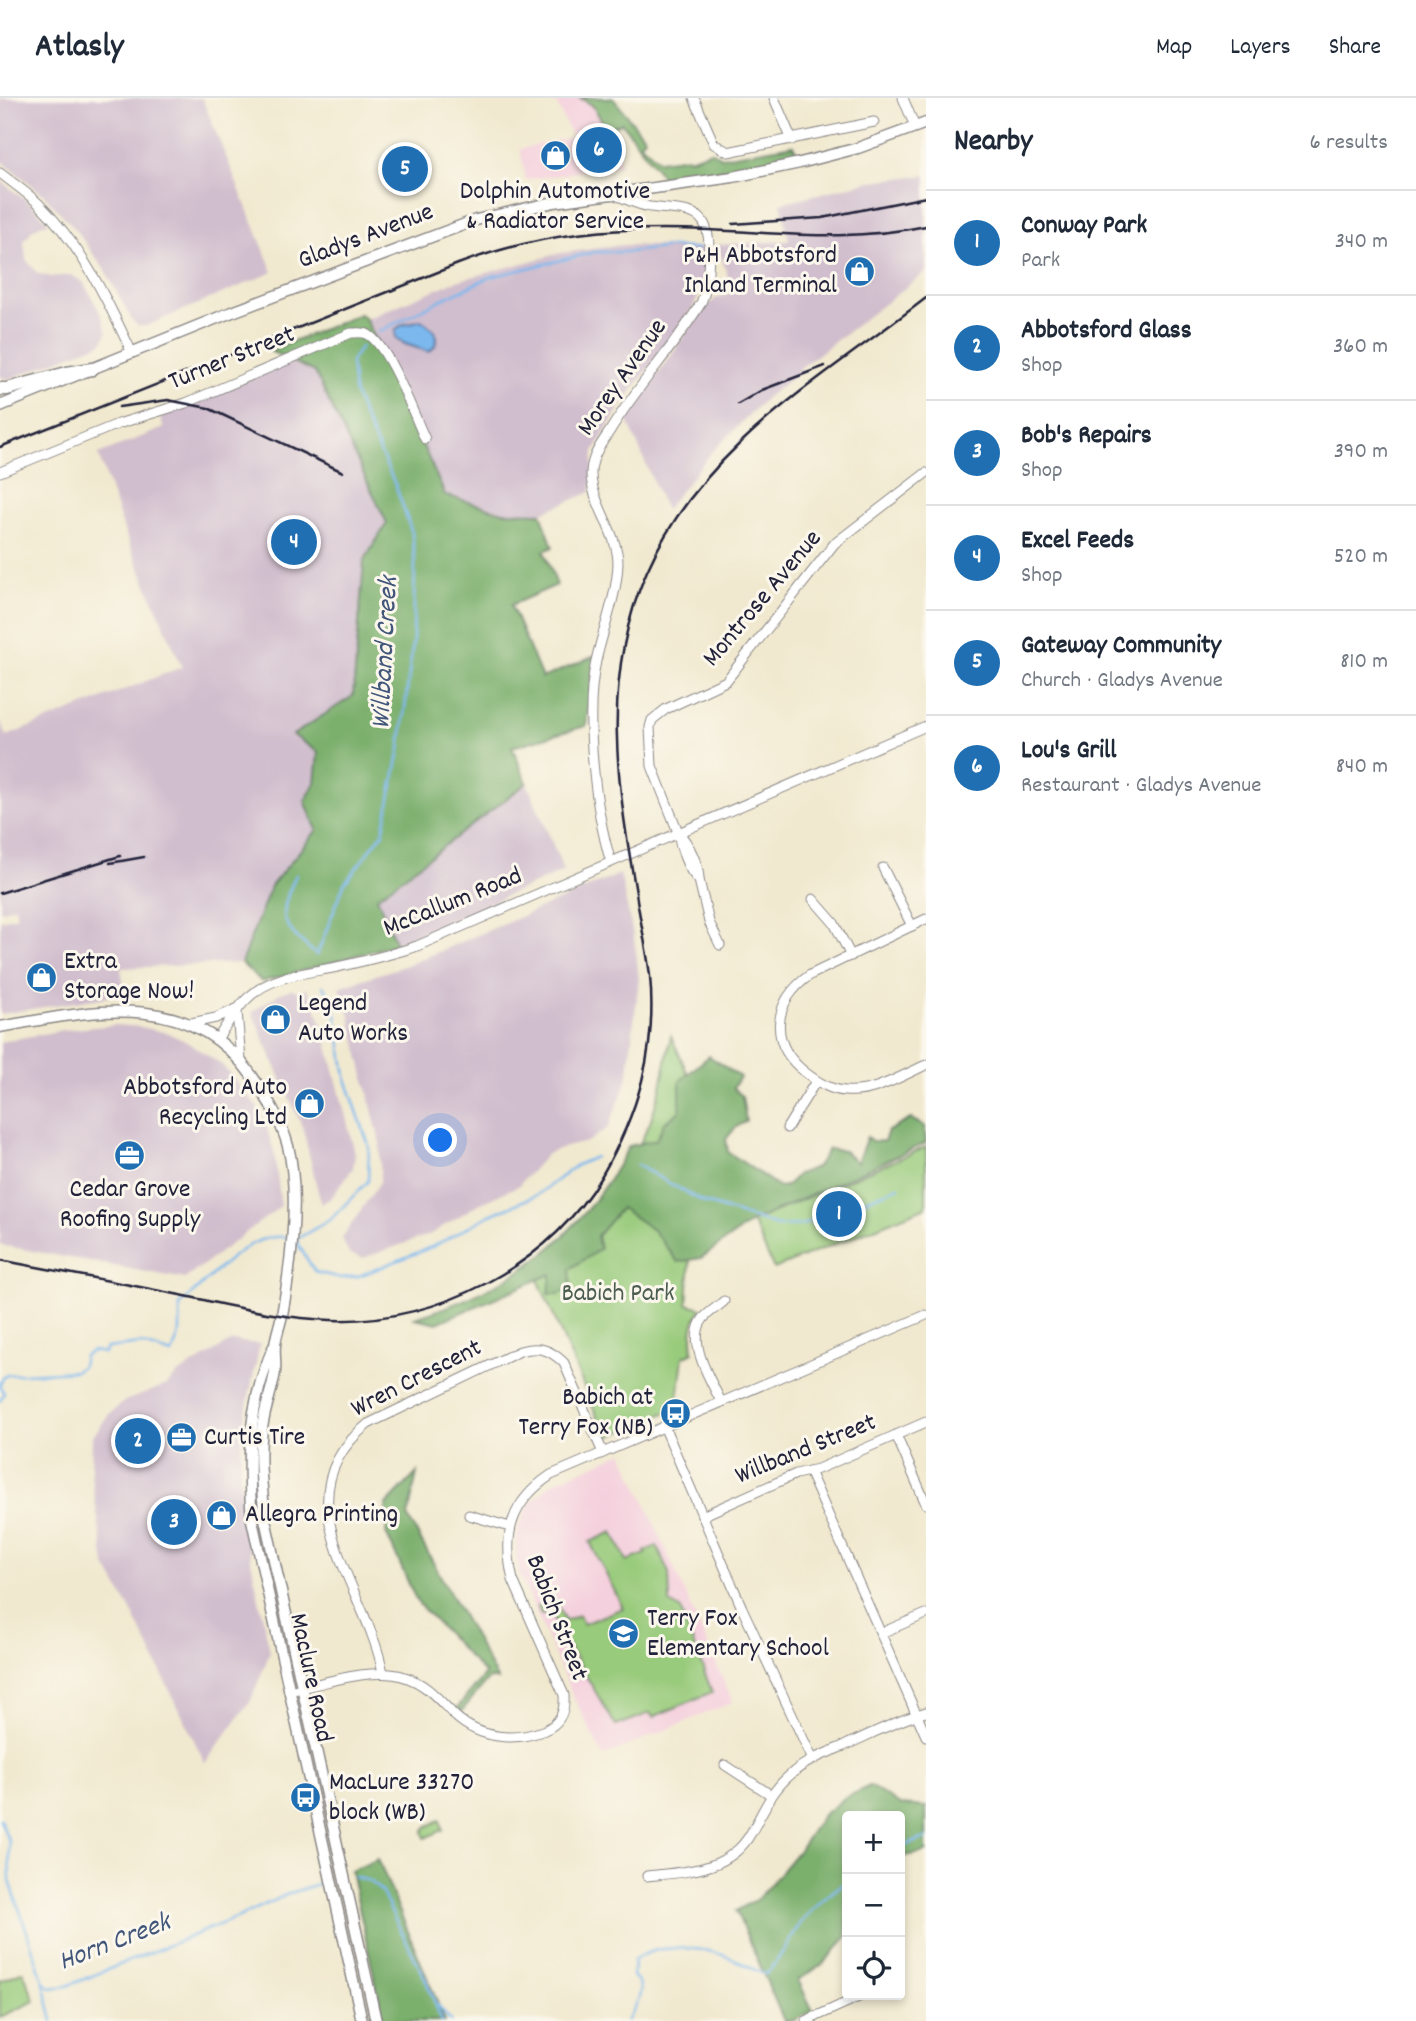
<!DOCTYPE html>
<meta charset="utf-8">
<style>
body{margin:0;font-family:Dekko,sans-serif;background:#f2f2f3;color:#1f2937}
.controls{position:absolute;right:21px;bottom:21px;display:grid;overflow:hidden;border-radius:7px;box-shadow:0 4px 10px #0003}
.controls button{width:63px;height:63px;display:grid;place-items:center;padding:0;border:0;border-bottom:2px solid #e0e1e3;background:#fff;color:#1f2937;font:35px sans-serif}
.you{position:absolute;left:441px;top:1043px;width:24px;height:24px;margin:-18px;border:5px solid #fff;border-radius:50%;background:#1a73e8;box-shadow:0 0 0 10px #1a73e833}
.badge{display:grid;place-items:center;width:46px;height:46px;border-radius:50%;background:#1f6fb2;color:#fff;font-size:23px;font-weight:700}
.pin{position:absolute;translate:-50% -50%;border:4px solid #fff;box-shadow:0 2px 7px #0006}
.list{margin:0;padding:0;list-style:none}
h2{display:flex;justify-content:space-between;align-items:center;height:91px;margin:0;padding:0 28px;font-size:30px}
h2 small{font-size:23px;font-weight:400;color:#747a83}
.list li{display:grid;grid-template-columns:46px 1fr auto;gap:21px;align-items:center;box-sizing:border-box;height:105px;padding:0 28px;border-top:2px solid #e0e1e3}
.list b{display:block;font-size:26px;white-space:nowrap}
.list p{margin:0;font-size:23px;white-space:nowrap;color:#747a83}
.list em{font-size:23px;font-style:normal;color:#747a83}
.icon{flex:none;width:38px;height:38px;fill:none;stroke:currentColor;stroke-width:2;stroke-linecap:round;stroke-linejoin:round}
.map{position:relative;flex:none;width:926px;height:1923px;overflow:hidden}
header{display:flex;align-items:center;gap:42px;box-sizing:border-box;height:98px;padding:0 35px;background:#fff;border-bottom:2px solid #e0e1e3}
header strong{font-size:33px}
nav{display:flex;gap:38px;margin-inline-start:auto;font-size:24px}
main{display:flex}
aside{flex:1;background:#fff}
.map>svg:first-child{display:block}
</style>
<header>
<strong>Atlasly</strong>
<nav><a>Map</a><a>Layers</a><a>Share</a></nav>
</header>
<main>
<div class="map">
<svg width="926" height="1923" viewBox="0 0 926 1923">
<rect width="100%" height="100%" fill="#fbf7ec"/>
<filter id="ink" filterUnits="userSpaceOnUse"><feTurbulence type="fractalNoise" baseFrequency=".0143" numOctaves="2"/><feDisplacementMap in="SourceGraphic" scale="14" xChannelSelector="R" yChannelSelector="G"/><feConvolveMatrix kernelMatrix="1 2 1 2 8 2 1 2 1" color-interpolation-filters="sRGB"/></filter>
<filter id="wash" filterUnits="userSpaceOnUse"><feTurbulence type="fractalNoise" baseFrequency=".00686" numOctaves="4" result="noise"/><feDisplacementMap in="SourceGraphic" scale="28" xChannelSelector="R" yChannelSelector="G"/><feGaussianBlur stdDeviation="1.57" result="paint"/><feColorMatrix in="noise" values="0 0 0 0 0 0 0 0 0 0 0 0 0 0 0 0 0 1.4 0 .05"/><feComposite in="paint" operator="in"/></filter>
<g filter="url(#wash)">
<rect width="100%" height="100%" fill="#f1e9cf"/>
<g fill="#f4cfdd">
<polygon points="554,0 580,0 592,7 613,41 621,67 526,82 520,51 572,39"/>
<polygon points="623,1354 733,1604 603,1658 571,1594 520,1478 516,1456 518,1431 529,1407 552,1385"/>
</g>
<g fill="#d0bdcd">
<polygon points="0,0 202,0 273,174 146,228 138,228 132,222 105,172 75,131 43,96 0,62"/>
<polygon points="926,77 926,174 800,270 801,273 768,298 711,355 665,412 627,321 701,214 715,201 733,193 717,147 789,143 781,105 871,83"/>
<polygon points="0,82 33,108 49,125 40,127 32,132 24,143 26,161 37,175 51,179 71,177 83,184 100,214 107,234 102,245 9,281 0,279"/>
<polygon points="624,147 702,149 704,178 702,188 693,210 621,307 594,353 591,394 541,415 503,414 445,397 366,221 453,184 561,155"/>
<polygon points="290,264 314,274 387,425 364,463 353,598 294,637 318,654 315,685 305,703 317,732 271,788 241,865 121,870 125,896 0,916 0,822 17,818 15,808 0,813 0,622 7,638 182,569 128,443 98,356 164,330 160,319"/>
<polygon points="527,685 564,773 396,846 377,799"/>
<polygon points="620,776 635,846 639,881 627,983 608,1030 587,1044 561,1050 547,1056 518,1088 479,1106 429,1137 363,1160 349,1156 342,1140 380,1084 380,1045 346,902 339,889 410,866"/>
<polygon points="307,890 323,928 355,1055 353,1070 331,1100 321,1106 303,1031 252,914 280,895 292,891 299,894"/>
<polygon points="115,927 141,929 168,935 189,945 222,967 257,1009 267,1030 274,1055 281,1108 185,1181 0,1147 0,944 63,932"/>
<polygon points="232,1243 260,1246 242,1332 240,1373 243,1415 249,1453 270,1554 251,1602 205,1665 134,1518 105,1466 91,1376 92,1339 110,1315 125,1303 167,1287 176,1277"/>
</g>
<g fill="#99cb7c" stroke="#5e765c" stroke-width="2">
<path d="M671 938 753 1123 926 1049V1109L774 1171 752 1123 731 1133 690 1160 687 1206 702 1210C691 1224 691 1237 693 1254L683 1259 678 1301 683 1311 678 1313 676 1310 606 1340 536 1177 624 1078 650 1025 661 989Z"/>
<polygon points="613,1434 627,1463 646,1456 645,1453 657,1448 669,1475 670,1505 680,1511 712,1594 653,1619 650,1615 616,1628 567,1546 565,1546 554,1520 547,1515 541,1516 537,1508 555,1501 565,1523 579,1517 583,1526 623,1510 590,1444"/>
<polygon points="440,1722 443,1732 425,1740 423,1734 426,1729"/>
<polygon points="23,1873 35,1903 0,1919 0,1883"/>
</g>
<g fill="#7aaf6c" stroke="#4e6854" stroke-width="2">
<polygon points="580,0 613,0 645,40 640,45 659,63 688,59 689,61 711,53 722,59 794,47 797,56 732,71 663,80 622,25 607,31 592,7"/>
<polygon points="360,216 366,221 445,397 503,414 541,415 553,449 544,453 557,487 511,507 542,580 595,558 586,628 512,649 527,685 377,799 396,846 262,884 241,865 271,788 317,732 305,703 315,685 318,654 293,637 353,598 364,463 387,425 315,274 270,253"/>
<path d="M709 958 740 979 733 990 742 998 746 1023 735 1030 726 1041 728 1054 779 1089 786 1088 798 1076 817 1069 828 1051 844 1053 857 1064 867 1039 873 1044 884 1043 888 1033 911 1021 924 1028 926 1045 753 1123 701 1160 678 1164 653 1132 621 1110 597 1138 600 1151 570 1171 571 1188 560 1196H549L551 1176 437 1225 415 1220C518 1187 577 1144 629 1048L656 1042 664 1025 680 1013V983Z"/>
<polygon points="417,1375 408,1419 498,1582 489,1580 461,1614 457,1610 485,1576 417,1504 386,1435 386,1407"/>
<polygon points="870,1688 900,1707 926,1709 926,1754 900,1759 900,1718 847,1718 847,1839 822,1867 798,1882 813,1913 792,1923 784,1923 736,1813 759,1800 799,1752 822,1718 844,1700"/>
<polygon points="378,1761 445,1923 384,1923 351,1773"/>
</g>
<path fill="#7bb8ee" stroke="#4e6d94" stroke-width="2" d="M421 222C434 230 445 242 429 254L405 246 396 240 395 232 402 227Z"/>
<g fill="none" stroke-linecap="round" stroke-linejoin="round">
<g stroke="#7bb8ee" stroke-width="2.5">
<polyline points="379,234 440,202 490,179 595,154 628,154 672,149 698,151"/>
<path d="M296 777C276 821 281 827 317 857L344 786 383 735 400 651 413 543 415 464 412 435 395 386 362 315 354 293 351 263 361 249"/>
<polyline points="637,1067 703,1104 777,1128 801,1127 899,1089"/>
<polyline points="295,1142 331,1121 368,1083 369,1048 347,984 334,905 323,888"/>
<polyline points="296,1143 315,1174 341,1180 359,1178 434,1148 490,1117 537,1097 577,1067 595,1059"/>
<path d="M0 1287 3 1280 7 1277 75 1273 82 1268 84 1258 92 1253 104 1255 107 1250 141 1246 172 1256 180 1233V1207C208 1184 248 1130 288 1140"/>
<polyline points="0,1289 4,1295 0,1303"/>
<polyline points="0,1721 9,1744 10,1783 44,1885 53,1923"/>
<polyline points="900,1749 926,1740"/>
<polyline points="354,1779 370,1783 381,1793 425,1880 442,1923"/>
<polyline points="44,1885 51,1890 67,1888 241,1818 290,1795 321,1785"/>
<polyline points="438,1907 451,1923"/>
<path d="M627 1923C635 1908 649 1891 633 1878L634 1862C660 1843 707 1849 736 1862 747 1867 754 1873 766 1876 780 1862 787 1846 798 1829 810 1811 829 1796 847 1783"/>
</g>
</g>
</g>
<g filter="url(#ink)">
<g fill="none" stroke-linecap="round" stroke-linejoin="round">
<defs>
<g id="minor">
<polyline points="694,0 714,46 728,54 874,24"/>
<polyline points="774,0 792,42"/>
<polyline points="903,0 915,29"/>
<path d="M0 75C13 85 26 94 38 105 81 147 107 201 132 255"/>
<path d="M0 374 118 326 186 305 351 235C356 235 363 234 367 236 389 247 414 318 425 341"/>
<path d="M678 734C689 746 699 766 699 782 687 772 680 749 678 734L652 668 650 629 652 622 666 611 726 583 834 446 926 375"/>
<path d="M611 764C595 713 584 616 596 563 603 531 617 498 618 465 618 431 582 394 593 363 596 351 605 341 611 331 638 287 674 249 701 205 708 189 708 174 709 157 711 108 689 114 650 109 637 107 627 101 615 97"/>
<polyline points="883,770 912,828"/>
<polyline points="699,782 709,824 720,847"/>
<polyline points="813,801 834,825 851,858"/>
<path d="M926 821 810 877C772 904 768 946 806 975 818 984 830 992 845 993 873 996 901 978 926 967"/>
<polyline points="237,913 241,963"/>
<polyline points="191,925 216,920 236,911"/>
<path d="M217 941C227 927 236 910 250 898 273 877 308 875 337 869 364 863 391 857 417 848L926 628"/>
<polyline points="787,1030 816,983"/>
<path d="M721 1304C711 1282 686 1244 703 1221 708 1214 718 1209 724 1203"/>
<polyline points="664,1328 742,1510 813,1662"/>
<polyline points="896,1337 926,1406"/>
<polyline points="809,1373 926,1638"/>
<polyline points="469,1417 510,1429"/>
<polyline points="702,1418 796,1376 818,1371 926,1324"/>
<polyline points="881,1535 926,1516"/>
<path d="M383 1575C368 1491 276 1399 368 1326L520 1253C539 1248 550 1251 564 1265L603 1355"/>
<path d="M289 1593C322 1586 373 1568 405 1579 427 1586 439 1602 455 1618 480 1641 515 1644 545 1632 561 1625 565 1613 564 1597L513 1482C502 1436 511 1404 551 1377L926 1217"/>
<polyline points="725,1667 771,1697"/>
<path d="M647 1778C686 1774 730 1773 751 1735 763 1714 771 1693 790 1677 805 1663 827 1655 846 1647 873 1635 898 1622 926 1614"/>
<polyline points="806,1923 863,1897"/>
</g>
<g id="major">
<polyline points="0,308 227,216 476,122 554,104 733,79 800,65 858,50 926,25"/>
<path d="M0 929C91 913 190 889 252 978 267 1000 281 1022 288 1048 300 1096 291 1167 282 1217 280 1227 276 1237 275 1247 274 1256 276 1265 275 1274 272 1293 264 1312 262 1331 258 1360 262 1391 265 1421L376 1923"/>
<path d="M273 1250C248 1307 247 1361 252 1422L362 1923"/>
</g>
<polyline id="highway" points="0,291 7,291 67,275 92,271"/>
</defs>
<use href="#minor" stroke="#8a8685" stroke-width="11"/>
<use href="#major" stroke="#8a8685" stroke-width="13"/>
<use href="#highway" stroke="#8a8685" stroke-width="15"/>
<use href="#minor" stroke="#fff" stroke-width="9"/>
<use href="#major" stroke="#fff" stroke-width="10"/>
<use href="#highway" stroke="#fff" stroke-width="12"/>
<g stroke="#22223b" stroke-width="2.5">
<polyline points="733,126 822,120 926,99"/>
<polyline points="738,306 762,292 825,268"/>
<polyline points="119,309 168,302 208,310 343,374"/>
<path d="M0 349 458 166C543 134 619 128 709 132 786 135 849 144 926 128"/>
<polyline points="110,765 144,759"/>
<polyline points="0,795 120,758"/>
<path d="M0 1162C63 1174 127 1186 190 1199 236 1209 283 1221 331 1222 437 1225 546 1170 601 1079 638 1016 657 952 650 878 647 851 640 823 636 795 617 684 600 580 647 473 702 348 823 280 926 200"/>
</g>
</g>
</g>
<defs>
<symbol id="shop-disc" viewBox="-11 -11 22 22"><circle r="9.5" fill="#1f6fb2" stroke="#fbf7ec"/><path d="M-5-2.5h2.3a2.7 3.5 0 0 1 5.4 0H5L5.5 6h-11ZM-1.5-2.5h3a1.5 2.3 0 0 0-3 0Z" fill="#fff"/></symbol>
<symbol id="office-disc" viewBox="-11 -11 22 22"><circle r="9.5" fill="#1f6fb2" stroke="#fbf7ec"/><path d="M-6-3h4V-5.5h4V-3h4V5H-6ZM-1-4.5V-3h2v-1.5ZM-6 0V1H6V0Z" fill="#fff"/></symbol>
<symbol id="bus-disc" viewBox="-11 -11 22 22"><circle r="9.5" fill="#1f6fb2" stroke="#fbf7ec"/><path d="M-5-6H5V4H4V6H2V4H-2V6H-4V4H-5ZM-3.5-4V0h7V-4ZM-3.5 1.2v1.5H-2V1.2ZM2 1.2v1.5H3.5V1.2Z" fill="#fff"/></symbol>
<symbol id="school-disc" viewBox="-11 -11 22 22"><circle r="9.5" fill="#1f6fb2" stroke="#fbf7ec"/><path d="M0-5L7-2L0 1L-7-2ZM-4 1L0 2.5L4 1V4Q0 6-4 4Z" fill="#fff"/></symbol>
</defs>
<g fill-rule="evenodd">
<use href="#shop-disc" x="538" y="40" width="35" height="35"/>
<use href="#shop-disc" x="842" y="156" width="35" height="35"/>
<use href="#shop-disc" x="24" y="862" width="35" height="35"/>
<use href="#shop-disc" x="258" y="904" width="35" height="35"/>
<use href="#shop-disc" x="292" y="988" width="35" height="35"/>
<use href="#office-disc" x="112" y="1040" width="35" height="35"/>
<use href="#bus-disc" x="658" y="1298" width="35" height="35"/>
<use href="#office-disc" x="164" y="1322" width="35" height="35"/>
<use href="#shop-disc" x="204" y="1400" width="35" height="35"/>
<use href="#school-disc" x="606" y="1518" width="35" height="35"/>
<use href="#bus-disc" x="288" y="1682" width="35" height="35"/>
</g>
<g text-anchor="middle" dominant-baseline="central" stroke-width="6" stroke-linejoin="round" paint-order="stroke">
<g font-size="26" fill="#22223b" stroke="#fbf7ec" text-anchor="start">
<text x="555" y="94" text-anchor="middle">Dolphin Automotive<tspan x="555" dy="30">&amp; Radiator Service</tspan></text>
<text x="837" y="158" text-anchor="end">P&amp;H Abbotsford<tspan x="837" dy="30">Inland Terminal</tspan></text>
<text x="64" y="864">Extra<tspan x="64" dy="30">Storage Now!</tspan></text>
<text x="298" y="906">Legend<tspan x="298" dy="30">Auto Works</tspan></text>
<text x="287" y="990" text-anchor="end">Abbotsford Auto<tspan x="287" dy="30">Recycling Ltd</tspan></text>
<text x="130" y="1092" text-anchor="middle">Cedar Grove<tspan x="130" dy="30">Roofing Supply</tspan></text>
<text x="653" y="1300" text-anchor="end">Babich at<tspan x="653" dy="30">Terry Fox (NB)</tspan></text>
<text x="204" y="1340">Curtis Tire</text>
<text x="245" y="1417">Allegra Printing</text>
<text x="647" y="1521">Terry Fox<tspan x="647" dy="30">Elementary School</tspan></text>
<text x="329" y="1685">MacLure 33270<tspan x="329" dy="30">block (WB)</tspan></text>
</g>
<g font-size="26" fill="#22223b" stroke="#fbf7ec">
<text transform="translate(366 139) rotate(-21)">Gladys Avenue</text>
<text transform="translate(232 261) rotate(-22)">Turner Street</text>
<text transform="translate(623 280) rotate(-55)">Morey Avenue</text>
<text transform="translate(763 501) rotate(-50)">Montrose Avenue</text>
<text transform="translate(453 805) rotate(-22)">McCallum Road</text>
<text transform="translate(417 1281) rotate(-27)">Wren Crescent</text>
<text transform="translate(806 1352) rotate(-22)">Willband Street</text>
<text transform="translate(556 1520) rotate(69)">Babich Street</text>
<text transform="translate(310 1580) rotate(78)">Maclure Road</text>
</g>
<g font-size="26" fill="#4c5d52" stroke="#fbf7ec">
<text x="618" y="1196">Babich Park</text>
</g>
<g font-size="28" font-style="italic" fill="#41567a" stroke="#fbf7ec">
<text transform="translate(387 555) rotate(-87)">Willband Creek</text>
<text transform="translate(115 1846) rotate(-21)">Horn Creek</text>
</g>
</g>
</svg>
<div class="controls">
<button>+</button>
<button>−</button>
<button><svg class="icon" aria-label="locate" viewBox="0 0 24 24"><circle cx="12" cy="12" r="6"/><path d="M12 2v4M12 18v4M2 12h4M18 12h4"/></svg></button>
</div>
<div class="you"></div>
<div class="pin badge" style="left:839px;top:1116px">1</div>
<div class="pin badge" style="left:138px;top:1343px">2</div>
<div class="pin badge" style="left:174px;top:1424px">3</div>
<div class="pin badge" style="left:294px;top:444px">4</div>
<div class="pin badge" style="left:405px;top:71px">5</div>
<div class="pin badge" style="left:599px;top:52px">6</div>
</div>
<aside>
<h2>Nearby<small>6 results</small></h2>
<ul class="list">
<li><span class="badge">1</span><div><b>Conway Park</b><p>Park</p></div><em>340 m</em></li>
<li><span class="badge">2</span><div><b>Abbotsford Glass</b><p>Shop</p></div><em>360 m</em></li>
<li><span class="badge">3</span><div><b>Bob's Repairs</b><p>Shop</p></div><em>390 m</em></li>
<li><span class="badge">4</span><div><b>Excel Feeds</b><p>Shop</p></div><em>520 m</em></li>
<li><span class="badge">5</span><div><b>Gateway Community</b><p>Church · Gladys Avenue</p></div><em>810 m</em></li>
<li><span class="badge">6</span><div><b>Lou's Grill</b><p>Restaurant · Gladys Avenue</p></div><em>840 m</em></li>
</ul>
</aside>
</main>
